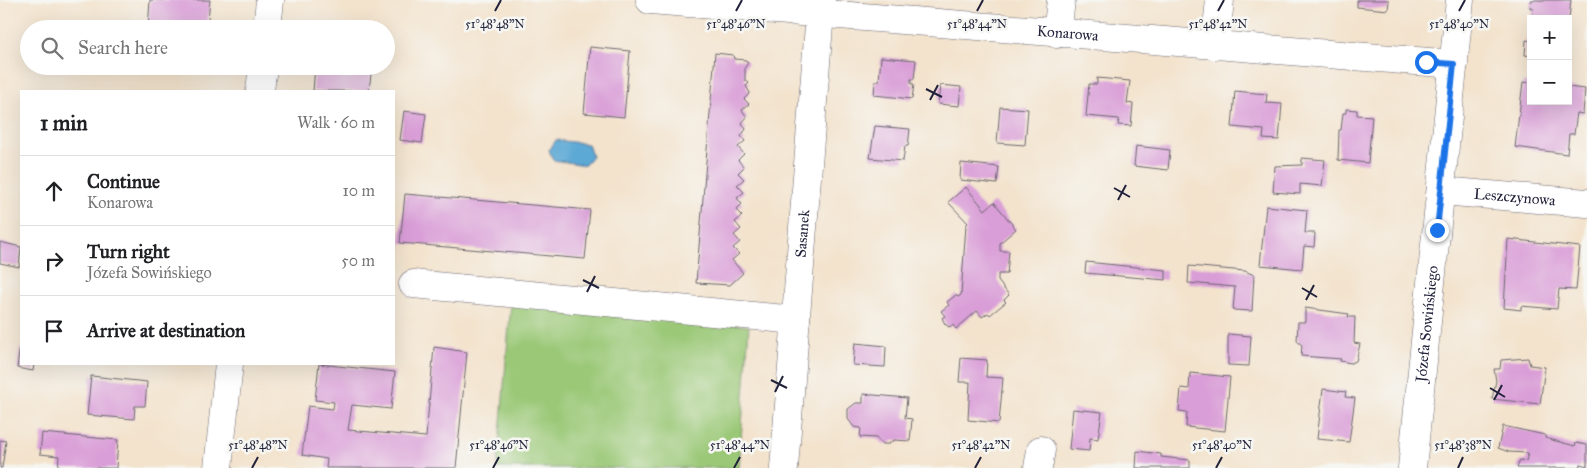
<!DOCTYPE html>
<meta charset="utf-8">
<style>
body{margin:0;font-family:"IM FELL Great Primer",serif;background:#f2f2f2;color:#202124}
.controls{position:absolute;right:15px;top:15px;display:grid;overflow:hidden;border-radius:0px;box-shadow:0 5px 20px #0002}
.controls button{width:45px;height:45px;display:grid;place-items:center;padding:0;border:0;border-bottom:1px solid #e0e0e0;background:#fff;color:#202124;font:25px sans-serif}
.stop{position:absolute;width:15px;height:15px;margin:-11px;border:4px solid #1a73e8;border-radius:50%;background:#fff}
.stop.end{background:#1a73e8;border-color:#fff;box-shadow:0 1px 5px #0008}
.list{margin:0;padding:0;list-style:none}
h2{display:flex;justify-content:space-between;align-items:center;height:65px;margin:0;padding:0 20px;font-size:21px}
h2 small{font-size:16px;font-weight:400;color:#757577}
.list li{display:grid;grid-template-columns:32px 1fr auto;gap:15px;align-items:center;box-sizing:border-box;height:70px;padding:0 20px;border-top:1px solid #e0e0e0}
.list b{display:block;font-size:19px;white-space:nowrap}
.list p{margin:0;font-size:16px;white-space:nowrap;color:#757577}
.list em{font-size:16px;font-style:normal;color:#757577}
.icon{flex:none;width:28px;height:28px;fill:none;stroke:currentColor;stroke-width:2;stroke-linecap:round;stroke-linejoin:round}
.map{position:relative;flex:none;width:1587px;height:468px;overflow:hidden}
.search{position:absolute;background:#fff;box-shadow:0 5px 20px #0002;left:20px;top:20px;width:375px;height:55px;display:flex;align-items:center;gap:12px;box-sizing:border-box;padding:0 18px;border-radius:28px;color:#757577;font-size:19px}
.panel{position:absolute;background:#fff;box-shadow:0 5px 20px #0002;left:20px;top:90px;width:375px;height:275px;border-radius:0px}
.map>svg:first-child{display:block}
</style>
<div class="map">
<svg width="1587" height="468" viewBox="0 0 1587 468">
<rect width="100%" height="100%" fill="#f6f6f2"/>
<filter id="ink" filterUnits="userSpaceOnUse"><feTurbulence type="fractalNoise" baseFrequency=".02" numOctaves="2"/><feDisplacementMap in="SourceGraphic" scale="10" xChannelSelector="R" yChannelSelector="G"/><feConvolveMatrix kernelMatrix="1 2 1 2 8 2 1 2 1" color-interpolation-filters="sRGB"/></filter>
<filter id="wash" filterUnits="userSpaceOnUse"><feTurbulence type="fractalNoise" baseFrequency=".0096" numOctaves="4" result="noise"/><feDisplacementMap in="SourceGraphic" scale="20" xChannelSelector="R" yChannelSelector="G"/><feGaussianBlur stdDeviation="1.12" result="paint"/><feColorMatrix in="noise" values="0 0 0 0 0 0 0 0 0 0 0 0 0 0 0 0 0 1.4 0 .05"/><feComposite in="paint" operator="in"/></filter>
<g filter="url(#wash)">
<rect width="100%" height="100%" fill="#f3e3cd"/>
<polygon fill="#9ac876" stroke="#5e7558" points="511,303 749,326 739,468 497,468"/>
<polygon fill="#5da9d5" stroke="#406688" points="556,140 588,144 592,156 585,165 553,160 549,150"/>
<g id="blocks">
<g fill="#d99dd7">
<polygon points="150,0 210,0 207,29 148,29"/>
<polygon points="1357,0 1389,0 1388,10 1357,7"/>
<polygon points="1531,0 1571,0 1569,19 1532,19 1533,8 1530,8"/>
<polygon points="1526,40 1531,41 1531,56 1525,55"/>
<polygon points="590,47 630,51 624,117 584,113"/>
<polygon points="715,53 733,55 734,59 746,60 748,63 745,67 745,80 749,83 746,86 750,93 744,99 749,104 742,110 747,117 742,123 746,129 741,136 745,141 738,147 744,154 738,160 744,167 738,173 744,179 737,185 744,192 737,198 742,204 736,210 742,216 735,222 741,229 734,235 740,242 733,248 739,254 732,260 743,273 730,285 696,283"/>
<polygon points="881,57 916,60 914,79 911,79 911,84 914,84 912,99 874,95 875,81 879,81"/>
<polygon points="315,66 372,66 369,91 313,91"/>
<polygon points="1097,78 1130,81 1127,103 1133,104 1131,126 1118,125 1119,119 1086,116 1089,84 1097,84"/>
<polygon points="1523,82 1531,83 1531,101 1568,101 1568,87 1585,89 1583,114 1577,113 1574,134 1569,134 1567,154 1515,147"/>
<polygon points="940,85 961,87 959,106 938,104"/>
<polygon points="1235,91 1267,94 1266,103 1282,104 1279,140 1263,139 1264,130 1232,127"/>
<polygon points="1000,107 1028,109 1025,145 997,143"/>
<polygon points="1346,109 1357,110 1357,115 1372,116 1368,163 1338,160 1339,130 1341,130 1343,113 1346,113"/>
<polygon points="404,111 426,114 422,143 400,140"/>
<polygon points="875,126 910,129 908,146 905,146 903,161 870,158"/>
<polygon points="1136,146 1170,150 1168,170 1134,166"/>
<polygon points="1302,158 1325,160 1322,186 1300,184 1300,194 1273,192 1275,166 1302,165"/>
<polygon points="961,163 999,167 997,184 960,180"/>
<polygon points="966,187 985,210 994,202 1016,229 1000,243 1000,251 1009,251 1007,274 998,274 998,281 1009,295 1004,300 1006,302 990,315 988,313 982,317 977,311 956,329 953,325 949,327 945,324 942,318 945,316 941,311 949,305 947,302 956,295 958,297 961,295 966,225 968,223 948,202"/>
<polygon points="405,194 590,210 585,259 400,243"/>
<polygon points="1266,206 1307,210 1305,233 1315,233 1314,247 1304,246 1302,269 1260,265"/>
<polygon points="1508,239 1580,247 1576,290 1559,289 1557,309 1521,306 1521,310 1504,308"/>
<polygon points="0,242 21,247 19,267 0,263"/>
<polygon points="1086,262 1166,270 1166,280 1085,273"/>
<polygon points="1189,266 1245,271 1254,275 1252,311 1233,310 1235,287 1188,283"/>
<polygon points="1305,308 1349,314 1348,317 1355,317 1354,343 1360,344 1356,361 1351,363 1340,361 1341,359 1301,356 1302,345 1297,341 1298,322 1305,322"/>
<polygon points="1228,334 1251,336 1249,366 1228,365"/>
<polygon points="855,343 886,346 885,367 853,365"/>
<polygon points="20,345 21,364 34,364 33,371 17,368"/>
<polygon points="434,347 467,352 456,468 326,468 327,459 302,455 308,406 333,409 334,402 315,400 319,364 395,372 391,409 352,405 348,430 426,437"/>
<polygon points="961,358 987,360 986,377 1003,378 999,423 968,420 970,382 959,382"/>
<polygon points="1528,358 1530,365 1545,367 1540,404 1492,399 1496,381 1494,369 1500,369 1501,360"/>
<polygon points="1190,373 1230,377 1225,431 1186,427 1187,412 1179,411 1181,388 1189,389"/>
<polygon points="91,376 147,382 145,406 135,406 134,419 87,415"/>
<polygon points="1323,389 1346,392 1345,397 1355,398 1349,442 1317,439"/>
<polygon points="863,394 907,398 905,418 912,419 910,441 894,440 889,444 883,444 876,438 860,437 861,428 854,427 848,419 848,409 856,403 863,403"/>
<polygon points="1073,409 1102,412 1098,439 1090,438 1089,451 1069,449"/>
<polygon points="1503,426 1545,435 1545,438 1575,446 1576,443 1587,445 1587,466 1580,464 1579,468 1517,468 1520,460 1526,461 1528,453 1509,452 1498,448"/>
<polygon points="42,433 118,440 116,468 58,468 59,456 40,454"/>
<polygon points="0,440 6,441 2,468 0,468"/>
<polygon points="1137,451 1161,454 1161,457 1190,460 1190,468 1136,468"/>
</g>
</g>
</g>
<g filter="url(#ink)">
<use href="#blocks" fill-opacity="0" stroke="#6b666e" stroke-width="1"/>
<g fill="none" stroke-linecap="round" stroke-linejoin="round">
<defs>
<g id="minor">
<path id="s1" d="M650 0 1454 64"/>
<polyline points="267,29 270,0"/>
<polyline points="1057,34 1061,0"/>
<polyline points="1215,46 1220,0"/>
<polyline points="260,91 263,66"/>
<path id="s2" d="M1441 191 1587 203"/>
<polyline points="413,284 796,320"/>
<polyline points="218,468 229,364"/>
<path id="s3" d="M784 468 821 0"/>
<polyline points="1038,468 1041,450"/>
<path id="s4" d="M1412 468 1460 0"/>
</g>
</defs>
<use href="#minor" stroke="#6b666e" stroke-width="29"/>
<use href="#minor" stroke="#fff" stroke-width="28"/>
</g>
</g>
<g fill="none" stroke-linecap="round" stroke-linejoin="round" filter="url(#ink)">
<polyline stroke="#1a73e8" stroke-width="6" points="1426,62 1454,64 1437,230"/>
</g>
<path fill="none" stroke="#22223b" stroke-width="2" d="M495 11 501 0M736 11 742 0M977 11 983 0M1218 11 1224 0M1459 11 1465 0M926 89 942 97M930 100 938 85M1114 188 1130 197M1118 200 1126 185M583 280 599 288M1302 288 1317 297M587 292 595 276M1306 300 1314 285M771 380 787 388M1490 388 1505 397M775 392 783 376M1494 400 1502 385M252 468 258 457M493 468 499 457M734 468 740 457M975 468 981 457M1216 468 1222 457M1458 468 1463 457"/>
<g text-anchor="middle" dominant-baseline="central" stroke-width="5" stroke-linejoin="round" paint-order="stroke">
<g font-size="15" fill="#22223b" stroke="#f6f6f2">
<text stroke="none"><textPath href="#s1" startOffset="419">Konarowa</textPath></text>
<text stroke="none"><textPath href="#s2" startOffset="74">Leszczynowa</textPath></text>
<text stroke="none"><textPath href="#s3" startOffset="235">Sasanek</textPath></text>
<text stroke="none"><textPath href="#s4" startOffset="145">Józefa Sowińskiego</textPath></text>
</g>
</g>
<g font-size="12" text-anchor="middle" fill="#22223b" stroke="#f6f6f2" stroke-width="5" stroke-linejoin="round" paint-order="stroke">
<text x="495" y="28">51°48'48"N</text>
<text x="736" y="28">51°48'46"N</text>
<text x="977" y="28">51°48'44"N</text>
<text x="1218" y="28">51°48'42"N</text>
<text x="1459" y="28">51°48'40"N</text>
<text x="258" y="449">51°48'48"N</text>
<text x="499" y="449">51°48'46"N</text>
<text x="740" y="449">51°48'44"N</text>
<text x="981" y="449">51°48'42"N</text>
<text x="1222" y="449">51°48'40"N</text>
<text x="1463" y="449">51°48'38"N</text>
</g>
</svg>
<div class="controls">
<button>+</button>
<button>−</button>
</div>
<div class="stop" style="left:1426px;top:62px"></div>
<div class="stop end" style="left:1437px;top:230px"></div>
<div class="search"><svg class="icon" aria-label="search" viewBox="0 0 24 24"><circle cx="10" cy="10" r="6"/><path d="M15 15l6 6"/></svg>Search here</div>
<section class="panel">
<h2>1 min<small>Walk · 60 m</small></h2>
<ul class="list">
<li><svg class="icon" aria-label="ahead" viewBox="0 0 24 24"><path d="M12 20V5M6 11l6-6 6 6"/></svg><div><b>Continue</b><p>Konarowa</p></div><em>10 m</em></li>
<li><svg class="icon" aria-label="right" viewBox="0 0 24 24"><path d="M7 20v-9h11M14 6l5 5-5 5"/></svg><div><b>Turn right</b><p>Józefa Sowińskiego</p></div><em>50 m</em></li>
<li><svg class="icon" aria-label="arrive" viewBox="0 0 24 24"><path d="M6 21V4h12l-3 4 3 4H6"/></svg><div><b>Arrive at destination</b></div></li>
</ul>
</section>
</div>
